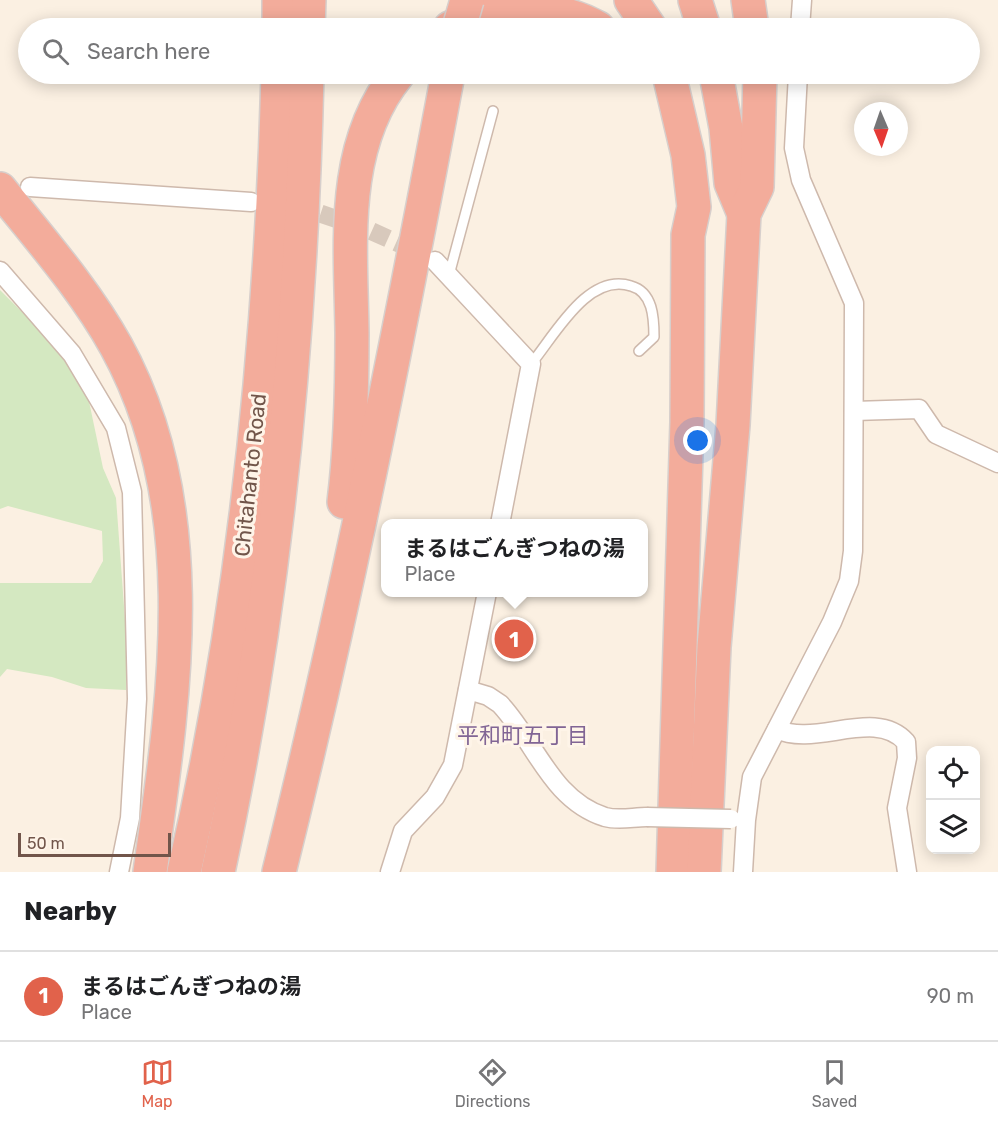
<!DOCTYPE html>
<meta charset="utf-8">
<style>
body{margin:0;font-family:Rubik,"Noto Sans JP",sans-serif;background:#f2f2f2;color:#202124}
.controls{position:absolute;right:18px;bottom:18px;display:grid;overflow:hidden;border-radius:12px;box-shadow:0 3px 15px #0003}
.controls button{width:54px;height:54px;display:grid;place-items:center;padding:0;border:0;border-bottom:2px solid #e0e0e0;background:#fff;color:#202124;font:30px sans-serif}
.compass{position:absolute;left:854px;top:102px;width:54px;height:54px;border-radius:50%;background:#fff;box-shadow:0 3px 15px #0003;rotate:178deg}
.scale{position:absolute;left:18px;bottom:15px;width:153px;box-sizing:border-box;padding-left:6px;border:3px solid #71554a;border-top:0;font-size:16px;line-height:21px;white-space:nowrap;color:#71554a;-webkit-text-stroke:4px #fef4e8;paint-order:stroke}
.you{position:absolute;left:698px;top:441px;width:21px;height:21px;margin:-15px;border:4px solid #fff;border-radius:50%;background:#1a73e8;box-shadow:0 0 0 9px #1a73e833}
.badge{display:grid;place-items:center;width:39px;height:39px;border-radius:50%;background:#e1624b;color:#fff;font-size:20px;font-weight:700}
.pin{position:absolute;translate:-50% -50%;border:3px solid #fff;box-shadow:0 2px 6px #0006}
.popup{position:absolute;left:381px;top:519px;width:267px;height:78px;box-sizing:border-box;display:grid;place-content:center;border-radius:12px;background:#fff;filter:drop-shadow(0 2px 4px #0005);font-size:20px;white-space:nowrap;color:#757577}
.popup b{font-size:22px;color:#202124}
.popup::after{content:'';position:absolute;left:50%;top:100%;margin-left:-12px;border:12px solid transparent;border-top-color:#fff}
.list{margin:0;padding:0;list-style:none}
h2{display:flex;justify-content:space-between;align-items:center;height:78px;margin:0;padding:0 24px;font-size:26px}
h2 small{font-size:20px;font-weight:400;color:#757577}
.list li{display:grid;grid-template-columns:39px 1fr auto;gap:18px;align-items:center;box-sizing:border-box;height:90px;padding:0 24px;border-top:2px solid #e0e0e0}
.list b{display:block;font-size:22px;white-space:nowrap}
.list p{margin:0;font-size:20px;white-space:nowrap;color:#757577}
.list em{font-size:20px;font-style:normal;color:#757577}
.icon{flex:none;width:33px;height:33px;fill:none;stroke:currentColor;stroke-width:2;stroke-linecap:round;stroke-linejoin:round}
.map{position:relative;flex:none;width:998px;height:872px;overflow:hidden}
.search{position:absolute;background:#fff;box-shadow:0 3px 15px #0003;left:18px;right:18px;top:18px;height:66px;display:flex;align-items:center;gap:15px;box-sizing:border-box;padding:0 21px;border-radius:33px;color:#757577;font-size:22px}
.sheet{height:168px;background:#fff}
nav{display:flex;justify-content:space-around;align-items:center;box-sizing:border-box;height:84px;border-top:2px solid #e0e0e0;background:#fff;font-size:16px;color:#757577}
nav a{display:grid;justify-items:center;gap:3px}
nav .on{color:#e1624b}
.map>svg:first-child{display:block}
</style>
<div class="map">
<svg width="998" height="872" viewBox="0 0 998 872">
<rect width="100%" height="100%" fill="#fbf0e2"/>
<polygon fill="#d4e8c1" points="0,290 49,339 86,387 103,468 116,498 126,633 126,690 86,688 52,677 7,669 0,677 0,583 91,583 103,561 102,531 8,506 0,509"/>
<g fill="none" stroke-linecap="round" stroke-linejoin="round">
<polyline stroke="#d8c9bc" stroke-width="18" stroke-dasharray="18 9" stroke-linecap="butt" points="295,205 369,230 420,253"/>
<defs>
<g id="service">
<polyline points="449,275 493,111"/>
<path d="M531 364C555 335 588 272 631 286 653 292 654 318 654 337L639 351"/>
</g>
<g id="minor">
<polyline points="800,28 802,0"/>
<polyline points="30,187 251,202"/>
<polyline points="435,261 531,364 500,524"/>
<polyline points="0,271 72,354 116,428 132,492 137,699 130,818 119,872"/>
<polyline points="854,411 919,409 936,434 998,463"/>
<path d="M468 690 488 696 500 704C535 741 551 800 605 817 619 821 633 817 647 817"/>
<path d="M777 729C815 748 875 707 906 742L907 758 897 808 907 872"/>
<polyline points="390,872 403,831 435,797 453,765 487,592"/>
<polyline points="743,872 746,820 752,777 832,622 849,581 853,551 854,303 801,180 794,148 798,74"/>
</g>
<g id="motorway">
<polyline points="631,0 650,28"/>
<polyline points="695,0 704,28"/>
<polyline points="748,0 752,28"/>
<polyline points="279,28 279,0"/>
<polyline points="308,28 309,0"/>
<path d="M450 28C494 5 554 3 598 28"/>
<polyline points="669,74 688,155 694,207 688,235 687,422 673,872"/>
<polyline points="716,74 726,128 731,183 744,214"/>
<path d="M0 189C40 239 85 290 116 346 205 507 174 699 150 872"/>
<path d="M344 502C351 446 352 390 352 333 351 247 339 146 398 74"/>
<path d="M184 872C244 610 271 342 278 74"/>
<path d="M218 872C275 610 301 342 307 74"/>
<path d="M279 872C345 608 398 341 448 74"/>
<polyline points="704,872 714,647 733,425 744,214 757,187 760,74"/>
</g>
</defs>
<use href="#service" stroke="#ceb9ac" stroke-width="12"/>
<use href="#minor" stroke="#ceb9ac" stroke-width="21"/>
<use href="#motorway" stroke="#d7cfcc" stroke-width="36"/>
<use href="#service" stroke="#fff" stroke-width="9"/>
<use href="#minor" stroke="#fff" stroke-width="18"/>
<use href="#motorway" stroke="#f3ac9b" stroke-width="33"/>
<defs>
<polyline id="minor-bridge" points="647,817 731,819"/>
<polyline id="motorway-bridge" points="459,28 467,0"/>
</defs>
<use href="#minor-bridge" stroke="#ceb9ac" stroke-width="21" stroke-linecap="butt"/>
<use href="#motorway-bridge" stroke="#d7cfcc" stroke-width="36" stroke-linecap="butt"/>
<use href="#minor-bridge" stroke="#fff" stroke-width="18"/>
<use href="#motorway-bridge" stroke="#f3ac9b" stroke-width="33"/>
</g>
<g text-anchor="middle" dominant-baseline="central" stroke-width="6" stroke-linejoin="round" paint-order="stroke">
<g font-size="21" fill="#71554a" stroke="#fef4e8">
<text transform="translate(250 475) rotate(-84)">Chitahanto Road</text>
</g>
<g font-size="22" fill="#816595" stroke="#fef4e8">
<text x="523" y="735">平和町五丁目</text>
</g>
</g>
</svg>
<div class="controls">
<button><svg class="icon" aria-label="locate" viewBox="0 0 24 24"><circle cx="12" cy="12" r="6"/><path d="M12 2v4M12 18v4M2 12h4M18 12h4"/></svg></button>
<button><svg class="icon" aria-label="layers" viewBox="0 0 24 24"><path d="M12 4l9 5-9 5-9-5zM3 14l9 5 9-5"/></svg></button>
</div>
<svg class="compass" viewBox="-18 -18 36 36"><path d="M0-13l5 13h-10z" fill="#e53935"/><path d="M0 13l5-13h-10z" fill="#757577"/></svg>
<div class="scale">50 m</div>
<div class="you"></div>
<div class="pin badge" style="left:514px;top:639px">1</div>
<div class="popup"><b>まるはごんぎつねの湯</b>Place</div>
<div class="search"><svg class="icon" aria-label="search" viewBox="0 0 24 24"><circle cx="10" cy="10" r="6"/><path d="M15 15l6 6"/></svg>Search here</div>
</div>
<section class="sheet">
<h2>Nearby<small></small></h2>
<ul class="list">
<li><span class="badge">1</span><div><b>まるはごんぎつねの湯</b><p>Place</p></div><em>90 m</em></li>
</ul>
</section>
<nav>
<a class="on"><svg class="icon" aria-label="map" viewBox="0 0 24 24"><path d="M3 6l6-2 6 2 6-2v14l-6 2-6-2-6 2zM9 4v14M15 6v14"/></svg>Map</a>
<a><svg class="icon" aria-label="directions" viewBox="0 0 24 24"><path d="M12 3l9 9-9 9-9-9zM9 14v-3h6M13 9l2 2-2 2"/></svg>Directions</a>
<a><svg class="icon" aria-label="saved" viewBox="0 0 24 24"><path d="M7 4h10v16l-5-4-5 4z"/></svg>Saved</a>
</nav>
